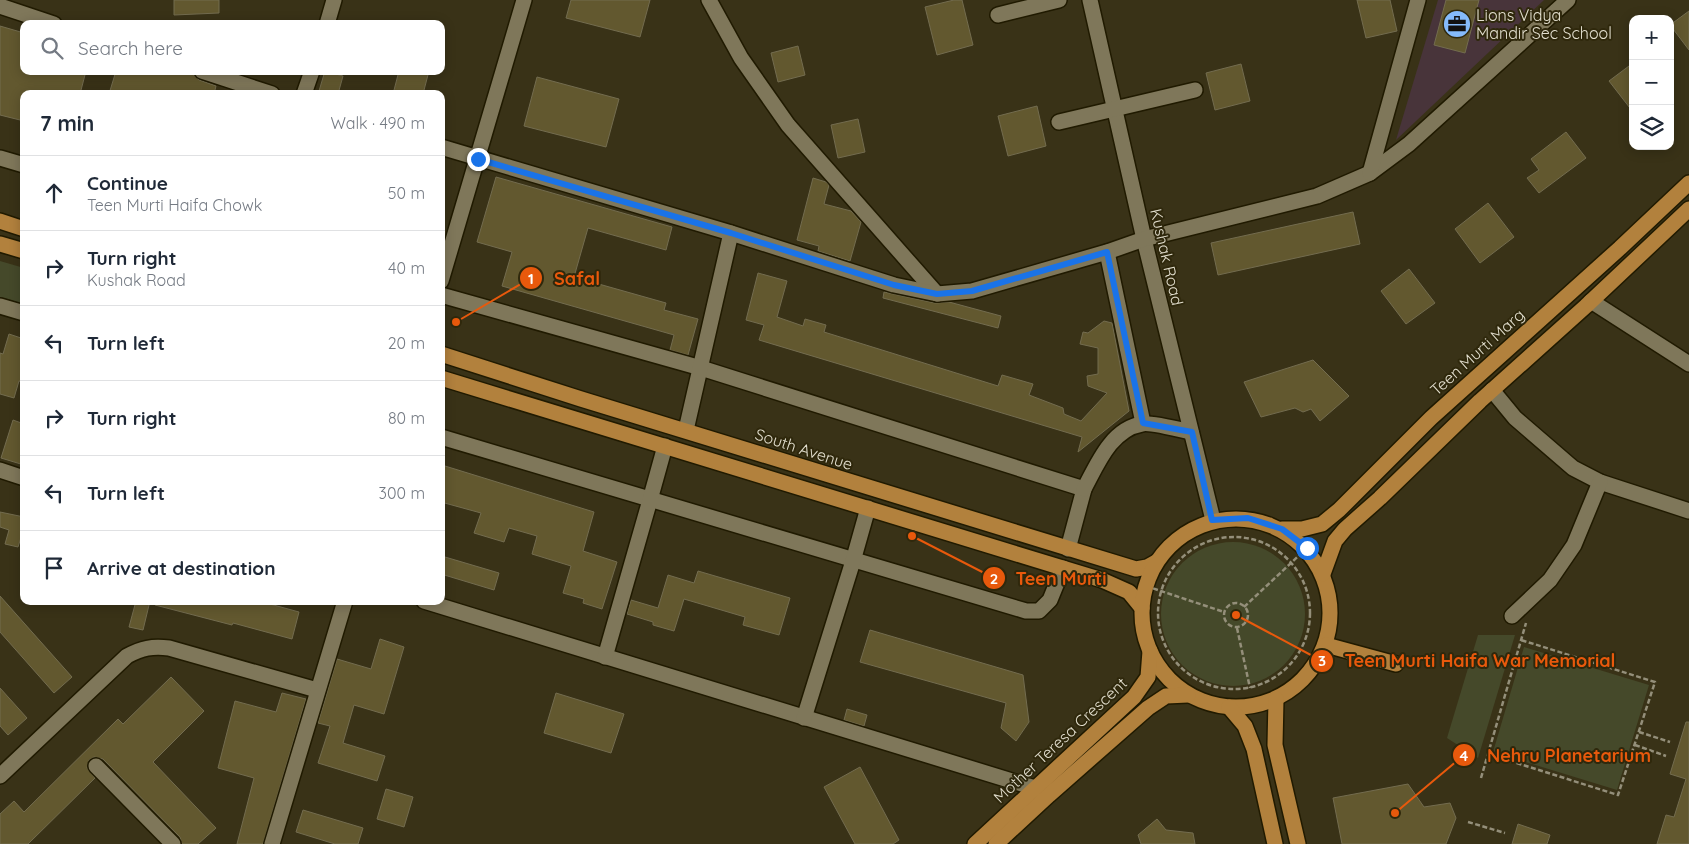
<!DOCTYPE html>
<meta charset="utf-8">
<style>
body{margin:0;font-family:Quicksand,sans-serif;background:#f2f2f3;color:#1f2937}
.controls{position:absolute;right:15px;top:15px;display:grid;overflow:hidden;border-radius:10px;box-shadow:0 2px 12px #0003}
.controls button{width:45px;height:45px;display:grid;place-items:center;padding:0;border:0;border-bottom:1px solid #e0e1e3;background:#fff;color:#1f2937;font:25px sans-serif}
.stop{position:absolute;width:15px;height:15px;margin:-11px;border:4px solid #1a73e8;border-radius:50%;background:#fff}
.stop.end{background:#1a73e8;border-color:#fff;box-shadow:0 1px 5px #0008}
.list{margin:0;padding:0;list-style:none}
h2{display:flex;justify-content:space-between;align-items:center;height:65px;margin:0;padding:0 20px;font-size:21px}
h2 small{font-size:16px;font-weight:400;color:#747a83}
.list li{display:grid;grid-template-columns:32px 1fr auto;gap:15px;align-items:center;box-sizing:border-box;height:75px;padding:0 20px;border-top:1px solid #e0e1e3}
.list b{display:block;font-size:19px;white-space:nowrap}
.list p{margin:0;font-size:16px;white-space:nowrap;color:#747a83}
.list em{font-size:16px;font-style:normal;color:#747a83}
.icon{flex:none;width:28px;height:28px;fill:none;stroke:currentColor;stroke-width:2;stroke-linecap:round;stroke-linejoin:round}
.map{position:relative;flex:none;width:1689px;height:844px;overflow:hidden}
.search{position:absolute;background:#fff;box-shadow:0 2px 12px #0003;left:20px;top:20px;width:425px;height:55px;display:flex;align-items:center;gap:12px;box-sizing:border-box;padding:0 18px;border-radius:10px;color:#747a83;font-size:19px}
.panel{position:absolute;background:#fff;box-shadow:0 2px 12px #0003;left:20px;top:90px;width:425px;height:515px;border-radius:10px}
.map>svg:first-child{display:block}
</style>
<div class="map">
<svg width="1689" height="844" viewBox="0 0 1689 844">
<rect width="100%" height="100%" fill="#393217"/>
<polygon fill="#48343a" points="1438,0 1544,0 1396,140"/>
<g fill="#45492a">
<polygon points="0,261 24,268 24,304 0,297"/>
<circle cx="1233" cy="614" r="72"/>
<polygon points="1478,635 1515,635 1478,758 1447,738"/>
<polygon points="1524,647 1649,685 1617,790 1493,752"/>
</g>
<g fill="#62582f" stroke="#736c4f">
<polygon points="174,0 219,0 219,13 174,15"/>
<polygon points="571,0 650,0 640,37 566,18"/>
<polygon points="954,0 962,0 973,45 937,55 925,7"/>
<polygon points="1357,0 1390,0 1397,31 1366,38"/>
<polygon points="1446,0 1479,0 1465,53 1434,45"/>
<polygon points="1689,11 1689,50 1670,25"/>
<polygon points="0,26 24,33 24,71 86,71 80,94 24,94 24,121 0,115"/>
<polygon points="798,46 805,75 778,82 771,53"/>
<polygon points="1633,63 1633,112 1609,81"/>
<polygon points="1241,64 1250,101 1215,110 1206,73"/>
<polygon points="116,71 182,71 194,75 199,80 216,86 214,94 109,94"/>
<polygon points="325,71 343,76 338,94 327,94 319,91"/>
<polygon points="399,71 429,71 423,94 393,94"/>
<polygon points="537,77 619,99 606,147 524,126"/>
<polygon points="1037,106 1046,146 1008,156 998,116"/>
<polygon points="858,119 865,152 838,158 831,125"/>
<polygon points="1566,132 1586,158 1539,193 1527,178 1539,170 1531,159"/>
<polygon points="496,177 672,227 666,250 588,228 574,277 666,303 664,310 698,319 688,355 670,350 674,335 502,286 512,252 477,242"/>
<polygon points="813,178 826,182 829,185 824,204 851,211 861,222 850,261 818,251 819,246 797,240"/>
<polygon points="1488,203 1514,237 1480,263 1455,229"/>
<polygon points="1353,212 1360,244 1218,275 1211,243"/>
<polygon points="1409,269 1435,303 1406,324 1381,291"/>
<polygon points="758,273 787,281 777,317 803,326 805,319 826,325 824,332 998,386 1002,375 1033,384 1029,395 1063,408 1064,414 1081,421 1107,393 1088,386 1087,376 1098,374 1098,348 1080,344 1083,332 1088,333 1104,321 1112,323 1129,411 1078,452 1082,437 759,340 764,325 746,320"/>
<polygon points="884,292 935,303 949,302 1001,316 998,328 883,298"/>
<polygon points="9,334 24,339 24,382 19,381 14,398 0,394 0,353 3,354"/>
<polygon points="1313,360 1349,396 1320,421 1311,409 1303,412 1295,408 1261,417 1244,382"/>
<polygon points="13,420 24,424 24,465 1,458"/>
<polygon points="445,466 594,512 583,551 617,562 602,609 583,603 584,599 563,593 571,566 532,554 537,536 509,528 504,542 474,533 481,513 441,502 441,478"/>
<polygon points="0,512 24,517 24,528 18,547 5,544 9,530 0,527"/>
<polygon points="445,557 499,573 494,590 441,574"/>
<polygon points="698,571 790,598 779,635 743,625 745,617 684,599 674,631 653,625 653,622 627,614 631,600 658,608 668,575 694,583"/>
<polygon points="0,596 72,677 54,693 0,632"/>
<polygon points="136,601 150,601 143,630 129,627"/>
<polygon points="156,601 259,601 299,612 292,639 233,623 232,625 155,605"/>
<polygon points="870,630 1023,675 1029,722 1016,741 1001,728 1006,703 860,662"/>
<polygon points="380,639 404,647 384,714 354,705 343,743 385,756 377,781 318,763 330,726 318,723 337,659 371,669"/>
<polygon points="171,677 204,711 153,762 216,828 198,844 182,844 180,837 103,759 94,757 89,760 87,768 95,778 28,844 0,844 0,814 14,801 24,812 118,719 123,724"/>
<polygon points="0,688 27,718 8,735 0,726"/>
<polygon points="282,693 306,699 263,844 237,844 254,778 218,768 235,701 276,712"/>
<polygon points="556,693 624,714 611,753 544,733"/>
<polygon points="847,709 867,715 864,726 844,720"/>
<polygon points="1686,722 1689,722 1689,844 1657,844 1666,815 1674,817 1686,779 1670,774"/>
<polygon points="860,767 899,840 893,844 855,844 824,787"/>
<polygon points="1408,784 1424,807 1450,803 1456,818 1446,844 1342,844 1333,798"/>
<polygon points="386,789 413,797 404,827 377,819"/>
<polygon points="303,810 363,828 358,844 335,844 296,832"/>
<polygon points="1157,819 1166,830 1193,833 1195,844 1141,844 1138,835"/>
<polygon points="1518,824 1550,835 1547,844 1512,844"/>
</g>
<g fill="none" stroke-linecap="round" stroke-linejoin="round">
<defs>
<g id="minor">
<polyline points="709,0 741,58 788,125 937,294"/>
<polyline points="1090,0 1144,239 1213,520"/>
<polyline points="0,6 54,24"/>
<polyline points="998,15 1059,0"/>
<polyline points="327,24 334,0"/>
<polyline points="202,71 272,94"/>
<polyline points="304,94 312,71"/>
<polyline points="1059,122 1195,90"/>
<polyline points="441,147 731,233 894,285 937,294 972,291 1107,252 1144,239 1317,196 1370,173 1409,144 1568,0"/>
<polyline points="0,158 24,165"/>
<polyline points="1370,173 1418,0"/>
<polyline points="1107,252 1143,423"/>
<polyline points="441,281 524,0"/>
<polyline points="441,295 701,368 1084,489 1068,549"/>
<polyline points="1591,301 1689,364"/>
<polyline points="0,306 24,313"/>
<polyline points="1492,390 1515,418 1573,468 1600,482 1689,511"/>
<polyline points="686,430 731,233"/>
<polyline points="441,437 1026,611 1039,611 1050,600 1063,568"/>
<polyline points="0,470 24,478"/>
<path d="M1084 489C1097 465 1111 429 1142 424 1149 422 1182 430 1191 432"/>
<polyline points="424,601 1035,788"/>
<polyline points="1512,616 1550,580 1574,545 1600,482"/>
<polyline points="605,657 650,500 665,446"/>
<polyline points="804,718 853,561 868,508"/>
<polyline points="96,766 173,844"/>
<path d="M0 776 127 656C142 648 152 646 169 648L317 690"/>
<polyline points="272,844 345,601"/>
</g>
<g id="major">
<polyline points="0,221 24,229"/>
<polyline points="0,244 24,251"/>
<polyline points="441,354 581,399 1136,569 1147,567 1156,562"/>
<polyline points="441,378 1102,580 1129,592 1142,608"/>
<circle cx="1236" cy="613" r="94"/>
<polyline points="1282,529 1302,529 1322,524 1339,510 1431,418 1620,248 1689,183"/>
<polyline points="1323,574 1335,541 1345,529 1380,498 1480,401 1586,306 1689,209"/>
<polyline points="1326,645 1396,664"/>
<polyline points="1276,699 1275,745 1298,844"/>
<polyline points="1229,707 1245,726 1254,749 1275,844"/>
<polyline points="975,844 1134,697 1148,677 1150,651"/>
<polyline points="996,844 1049,795 1148,708 1166,696 1188,695"/>
</g>
</defs>
<use href="#minor" stroke="#201a00" stroke-width="18"/>
<use href="#major" stroke="#201a00" stroke-width="18"/>
<g stroke="#948f7a" stroke-width="2.5" stroke-dasharray="5 2.5" stroke-linecap="butt">
<circle cx="1234" cy="613" r="76"/>
<polyline points="1146,586 1224,612"/>
<circle cx="1236" cy="615" r="12"/>
<polyline points="1244,607 1307,548"/>
<polyline points="1237,628 1250,688"/>
<polyline points="1639,732 1670,742"/>
<polyline points="1635,745 1666,756"/>
<polyline points="1488,754 1618,795 1655,682 1521,640"/>
<polyline points="1481,778 1526,623"/>
<polyline points="1468,822 1505,833"/>
</g>
<use href="#minor" stroke="#7f775a" stroke-width="15"/>
<use href="#major" stroke="#b2813d" stroke-width="15"/>
</g>
<g fill="none" stroke-linecap="round" stroke-linejoin="round">
<polyline stroke="#1a73e8" stroke-width="6" points="478,159 731,233 894,285 937,294 972,291 1107,252 1143,423 1192,432 1212,520 1248,518 1282,529 1307,548"/>
</g>
<defs>
<symbol id="office-disc" viewBox="-11 -11 22 22"><circle r="9.5" fill="#85bbfb" stroke="#2f280c"/><path d="M-6-3h4V-5.5h4V-3h4V5H-6ZM-1-4.5V-3h2v-1.5ZM-6 0V1H6V0Z" fill="#111"/></symbol>
</defs>
<g fill-rule="evenodd">
<use href="#office-disc" x="1441" y="8" width="32" height="32"/>
</g>
<g text-anchor="middle" dominant-baseline="central" stroke-width="4" stroke-linejoin="round" paint-order="stroke">
<g font-size="16" fill="#e3dfcf" stroke="#2f280c" text-anchor="start">
<text x="1476" y="15">Lions Vidya<tspan x="1476" dy="18">Mandir Sec School</tspan></text>
</g>
<g font-size="16" fill="#e3dfcf" stroke="#2f280c">
<text transform="translate(1167 257) rotate(77)">Kushak Road</text>
<text transform="translate(1477 352) rotate(-42)">Teen Murti Marg</text>
<text transform="translate(804 449) rotate(18)">South Avenue</text>
<text transform="translate(1060 740) rotate(-43)">Mother Teresa Crescent</text>
</g>
</g>
<path fill="none" stroke="#e8590c" stroke-width="2" d="M456 322L531 278M912 536L994 578M1236 615L1322 661M1395 813L1464 755"/>
<g fill="#e8590c" stroke="#2f280c" stroke-width="2">
<circle cx="456" cy="322" r="5"/>
<circle cx="912" cy="536" r="5"/>
<circle cx="1236" cy="615" r="5"/>
<circle cx="1395" cy="813" r="5"/>
<circle cx="531" cy="278" r="12"/>
<circle cx="994" cy="578" r="12"/>
<circle cx="1322" cy="661" r="12"/>
<circle cx="1464" cy="755" r="12"/>
</g>
<g font-size="15" text-anchor="middle" font-weight="bold" fill="#fff">
<text x="531" y="284">1</text>
<text x="994" y="584">2</text>
<text x="1322" y="666">3</text>
<text x="1464" y="761">4</text>
</g>
<g font-size="18" text-anchor="middle" font-weight="bold" fill="#e8590c" stroke="#2f280c" stroke-width="4" stroke-linejoin="round" paint-order="stroke">
<text x="577" y="285">Safal</text>
<text x="1061" y="585">Teen Murti</text>
<text x="1480" y="667">Teen Murti Haifa War Memorial</text>
<text x="1569" y="762">Nehru Planetarium</text>
</g>
</svg>
<div class="controls">
<button>+</button>
<button>−</button>
<button><svg class="icon" aria-label="layers" viewBox="0 0 24 24"><path d="M12 4l9 5-9 5-9-5zM3 14l9 5 9-5"/></svg></button>
</div>
<div class="stop" style="left:1307px;top:548px"></div>
<div class="stop end" style="left:478px;top:159px"></div>
<div class="search"><svg class="icon" aria-label="search" viewBox="0 0 24 24"><circle cx="10" cy="10" r="6"/><path d="M15 15l6 6"/></svg>Search here</div>
<section class="panel">
<h2>7 min<small>Walk · 490 m</small></h2>
<ul class="list">
<li><svg class="icon" aria-label="ahead" viewBox="0 0 24 24"><path d="M12 20V5M6 11l6-6 6 6"/></svg><div><b>Continue</b><p>Teen Murti Haifa Chowk</p></div><em>50 m</em></li>
<li><svg class="icon" aria-label="right" viewBox="0 0 24 24"><path d="M7 20v-9h11M14 6l5 5-5 5"/></svg><div><b>Turn right</b><p>Kushak Road</p></div><em>40 m</em></li>
<li><svg class="icon" aria-label="left" viewBox="0 0 24 24"><path d="M17 20v-9H6M10 6l-5 5 5 5"/></svg><div><b>Turn left</b></div><em>20 m</em></li>
<li><svg class="icon" aria-label="right" viewBox="0 0 24 24"><path d="M7 20v-9h11M14 6l5 5-5 5"/></svg><div><b>Turn right</b></div><em>80 m</em></li>
<li><svg class="icon" aria-label="left" viewBox="0 0 24 24"><path d="M17 20v-9H6M10 6l-5 5 5 5"/></svg><div><b>Turn left</b></div><em>300 m</em></li>
<li><svg class="icon" aria-label="arrive" viewBox="0 0 24 24"><path d="M6 21V4h12l-3 4 3 4H6"/></svg><div><b>Arrive at destination</b></div></li>
</ul>
</section>
</div>
